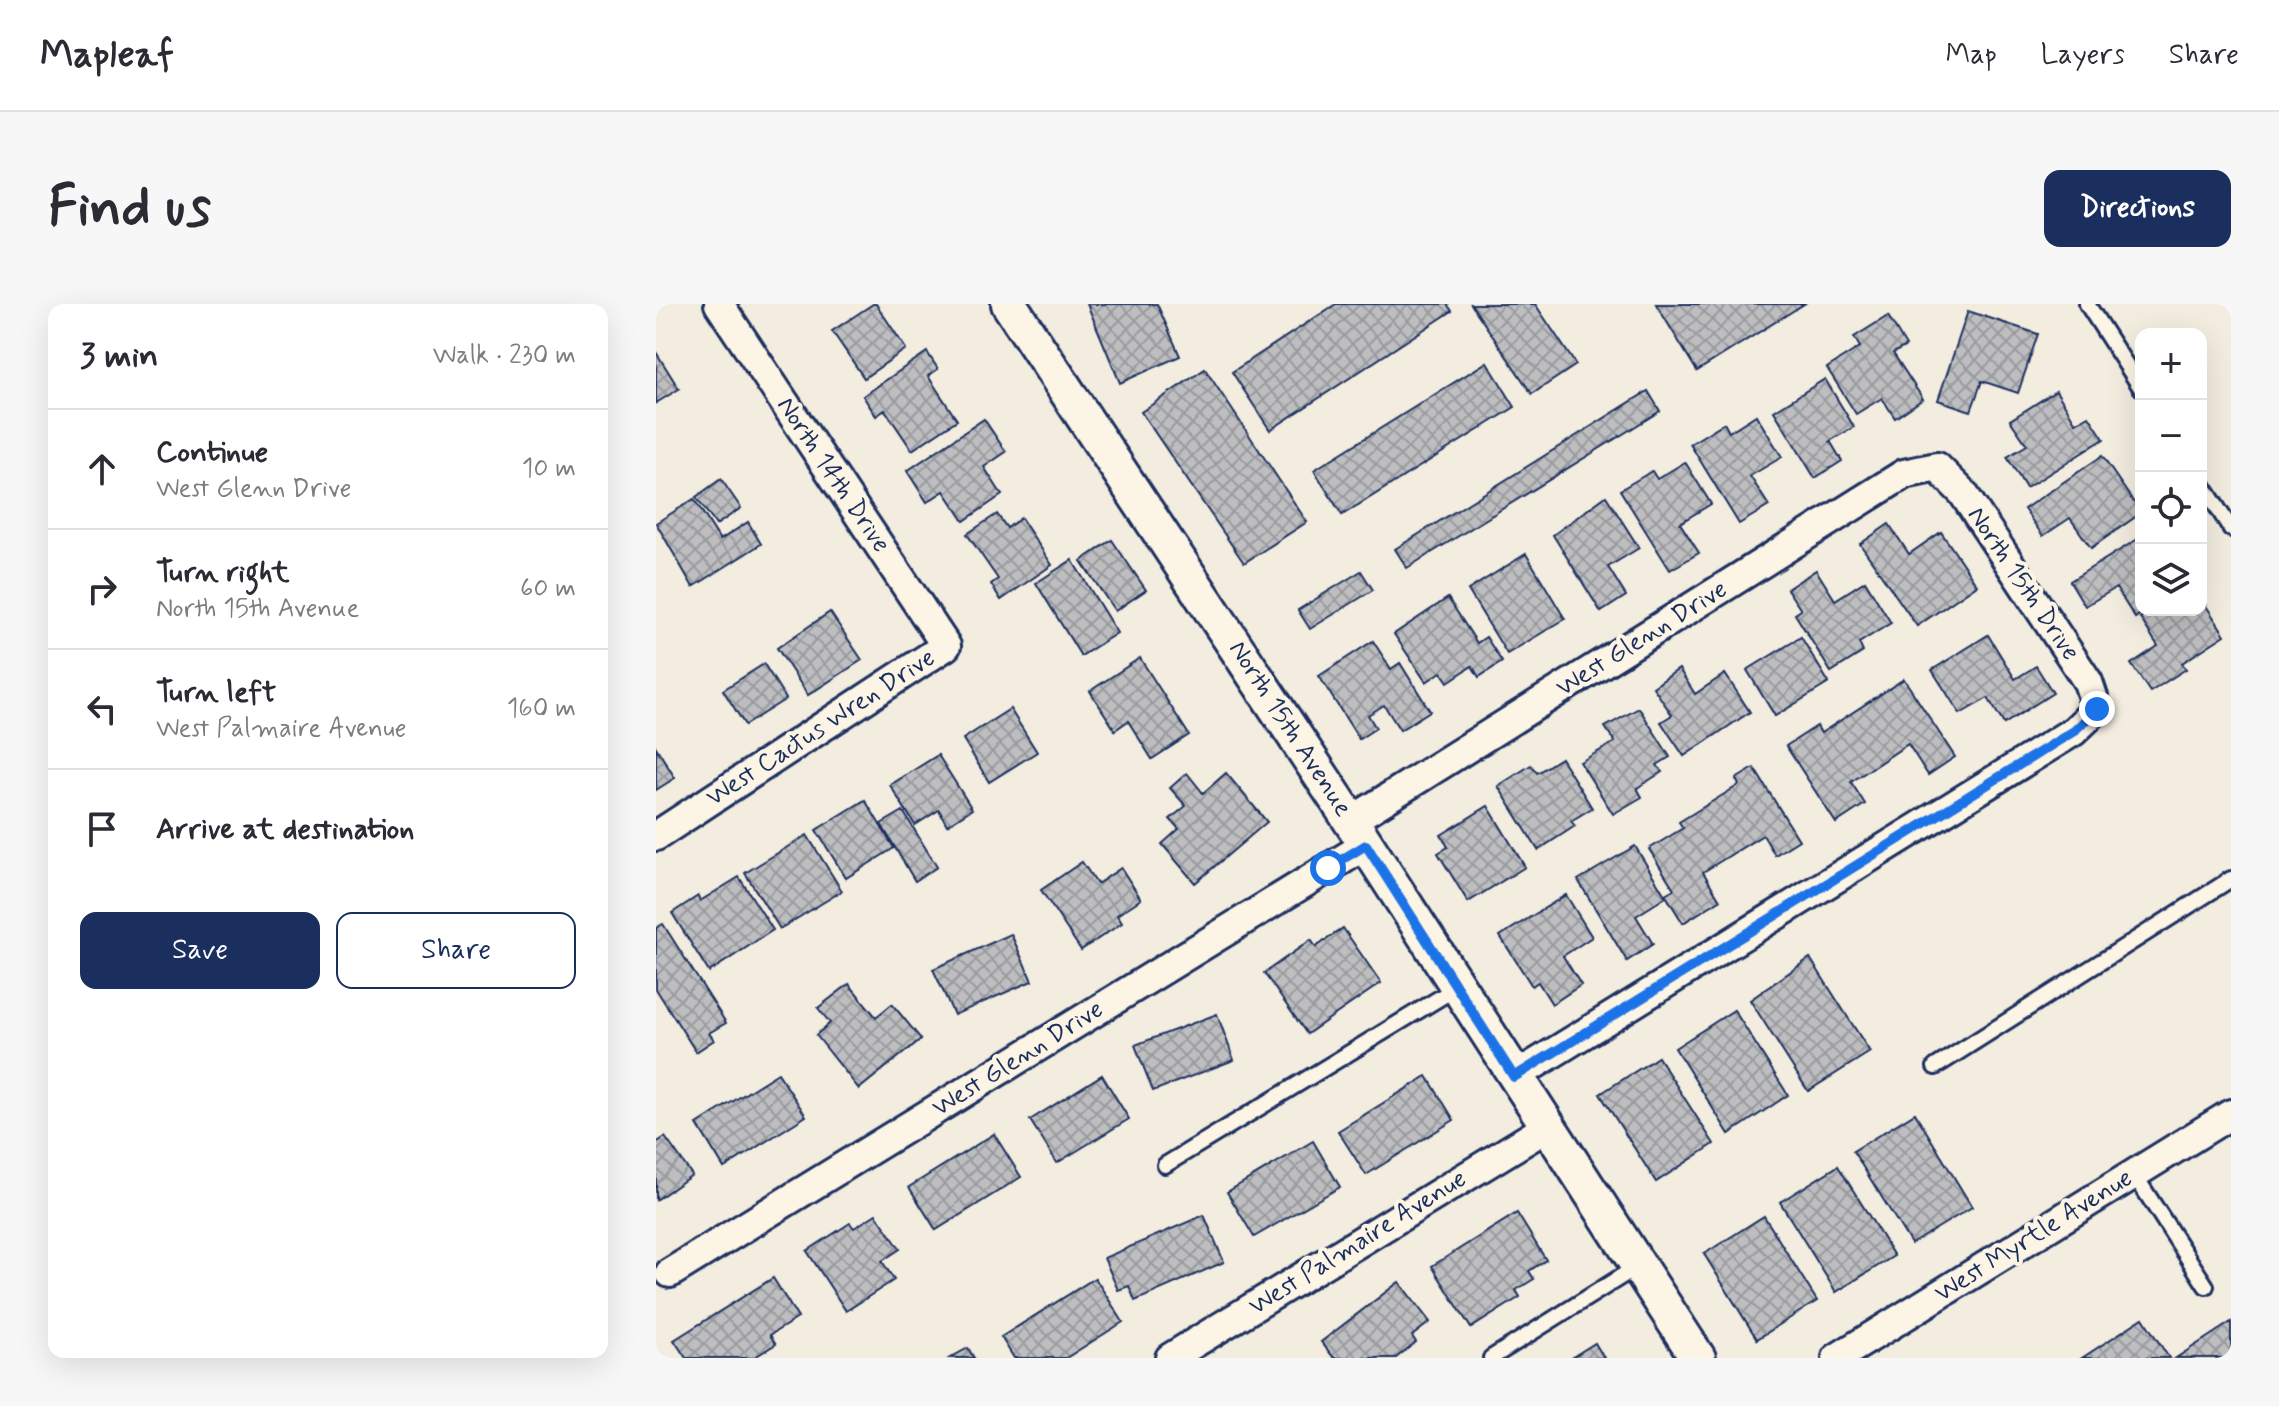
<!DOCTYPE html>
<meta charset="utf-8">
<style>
body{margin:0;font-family:Mynerve,sans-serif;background:#f7f7f7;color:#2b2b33}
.controls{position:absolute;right:24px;top:24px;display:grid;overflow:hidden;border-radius:16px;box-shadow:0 8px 32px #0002}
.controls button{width:72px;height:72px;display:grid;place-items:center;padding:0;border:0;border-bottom:2px solid #e1e1e2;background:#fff;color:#2b2b33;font:40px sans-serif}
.stop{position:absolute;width:24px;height:24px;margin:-18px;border:6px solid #1a73e8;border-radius:50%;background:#fff}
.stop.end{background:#1a73e8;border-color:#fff;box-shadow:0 2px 8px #0008}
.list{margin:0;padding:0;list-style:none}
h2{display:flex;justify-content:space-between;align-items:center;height:104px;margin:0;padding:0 32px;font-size:34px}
h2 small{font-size:26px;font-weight:400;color:#7c7c81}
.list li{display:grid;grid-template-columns:52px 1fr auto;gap:24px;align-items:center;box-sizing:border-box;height:120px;padding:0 32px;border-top:2px solid #e1e1e2}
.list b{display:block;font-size:30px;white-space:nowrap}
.list p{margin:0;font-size:26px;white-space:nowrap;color:#7c7c81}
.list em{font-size:26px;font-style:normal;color:#7c7c81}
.actions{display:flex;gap:16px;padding:24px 32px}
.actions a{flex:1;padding:18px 0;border:2px solid #1b2f5e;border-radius:16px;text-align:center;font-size:28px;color:#1b2f5e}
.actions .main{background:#1b2f5e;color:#fff}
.icon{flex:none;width:44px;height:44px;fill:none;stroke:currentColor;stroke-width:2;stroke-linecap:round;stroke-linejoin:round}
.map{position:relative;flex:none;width:1575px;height:1054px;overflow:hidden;border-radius:16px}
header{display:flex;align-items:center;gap:48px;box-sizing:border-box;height:112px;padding:0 40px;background:#fff;border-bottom:2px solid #e1e1e2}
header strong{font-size:38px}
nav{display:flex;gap:44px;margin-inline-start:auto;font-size:28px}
.intro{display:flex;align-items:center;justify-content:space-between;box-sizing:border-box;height:192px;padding:0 48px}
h1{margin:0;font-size:56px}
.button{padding:20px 36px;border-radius:16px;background:#1b2f5e;color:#fff;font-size:28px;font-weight:700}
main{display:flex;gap:48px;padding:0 48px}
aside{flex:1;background:#fff;border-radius:16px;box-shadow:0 8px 32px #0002}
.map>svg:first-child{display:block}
</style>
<header>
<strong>Mapleaf</strong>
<nav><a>Map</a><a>Layers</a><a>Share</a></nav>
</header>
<div class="intro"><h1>Find us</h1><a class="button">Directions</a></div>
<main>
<aside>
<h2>3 min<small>Walk · 230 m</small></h2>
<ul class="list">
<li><svg class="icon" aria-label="ahead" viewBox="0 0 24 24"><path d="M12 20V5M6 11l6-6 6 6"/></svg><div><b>Continue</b><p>West Glenn Drive</p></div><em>10 m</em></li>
<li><svg class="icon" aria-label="right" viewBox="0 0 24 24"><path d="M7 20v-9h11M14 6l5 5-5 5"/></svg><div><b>Turn right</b><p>North 15th Avenue</p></div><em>60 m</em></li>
<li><svg class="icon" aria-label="left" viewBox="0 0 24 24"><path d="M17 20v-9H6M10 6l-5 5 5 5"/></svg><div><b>Turn left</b><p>West Palmaire Avenue</p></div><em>160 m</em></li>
<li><svg class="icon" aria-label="arrive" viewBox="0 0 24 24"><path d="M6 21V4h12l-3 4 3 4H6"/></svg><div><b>Arrive at destination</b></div></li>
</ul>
<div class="actions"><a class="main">Save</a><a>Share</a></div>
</aside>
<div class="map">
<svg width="1575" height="1054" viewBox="0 0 1575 1054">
<defs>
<pattern id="building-cross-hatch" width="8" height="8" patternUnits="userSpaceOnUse" patternTransform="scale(2)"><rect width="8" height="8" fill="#bebec0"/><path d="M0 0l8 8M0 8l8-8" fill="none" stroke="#9a9b9f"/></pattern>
</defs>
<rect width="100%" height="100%" fill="#f3ede0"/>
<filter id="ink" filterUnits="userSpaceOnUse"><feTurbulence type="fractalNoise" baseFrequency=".0125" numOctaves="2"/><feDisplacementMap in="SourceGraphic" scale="16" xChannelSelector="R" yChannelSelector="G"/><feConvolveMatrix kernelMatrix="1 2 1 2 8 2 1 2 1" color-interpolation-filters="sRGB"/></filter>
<g filter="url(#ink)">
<g fill="url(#building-cross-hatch)" stroke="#1b2f5e" stroke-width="2">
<polygon points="217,0 220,0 250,45 208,74 176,27"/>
<polygon points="431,0 501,0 524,52 464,79"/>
<polygon points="680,0 791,0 796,7 614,126 576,68"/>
<polygon points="815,0 879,0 920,61 876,90"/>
<polygon points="1000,0 1148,0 1041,67"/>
<polygon points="1312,7 1382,30 1362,89 1326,77 1315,107 1282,96"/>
<polygon points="1232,12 1250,42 1237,49 1267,95 1239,114 1226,94 1200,110 1171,64 1204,43 1198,33"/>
<polygon points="0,48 23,85 0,99"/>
<polygon points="271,48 282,65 272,72 301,116 256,146 229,106 220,112 207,92"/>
<polygon points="831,58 859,103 686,211 658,166"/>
<polygon points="549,65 651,218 588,259 485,108"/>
<polygon points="1169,75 1198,123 1174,137 1186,157 1159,174 1118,107"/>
<polygon points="992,87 1004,107 751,264 739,245"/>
<polygon points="1400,87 1420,119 1433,112 1448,135 1370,184 1351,153 1371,141 1354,116"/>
<polygon points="1100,111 1126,153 1094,172 1113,202 1083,220 1034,140 1068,119 1073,128"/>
<polygon points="328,115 350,148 328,163 346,191 308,217 288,187 271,198 251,167"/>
<polygon points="1446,152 1485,209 1435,244 1414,214 1387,232 1368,205"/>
<polygon points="1029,158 1055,200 1024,219 1043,249 1014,266 964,186 996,167 1001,175"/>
<polygon points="65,175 85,204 60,221 40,193"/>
<polygon points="950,192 983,244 952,263 970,292 945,308 897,231"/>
<polygon points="38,195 64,236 92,218 105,240 37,283 0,219"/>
<polygon points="341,210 351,224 365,214 396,261 345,296 335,280 342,275 311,230"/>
<polygon points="1233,220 1253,250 1285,228 1321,281 1261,322 1204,240"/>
<polygon points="1485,233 1485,306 1491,306 1479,314 1460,284 1429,302 1414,277"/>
<polygon points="456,236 490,286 459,307 425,257"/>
<polygon points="870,250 909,315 851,350 812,286"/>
<polygon points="416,256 461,329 425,352 380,279"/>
<polygon points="1160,266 1179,296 1209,277 1235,319 1203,339 1207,348 1175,368 1139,310 1145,306 1131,285"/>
<polygon points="705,267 717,286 654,325 642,306"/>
<polygon points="792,294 821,339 830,333 846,358 823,373 816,362 792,378 785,368 770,378 738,330"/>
<polygon points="1545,294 1569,331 1526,359 1530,365 1494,388 1475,360 1502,342 1484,314 1496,306 1545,306"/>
<polygon points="174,308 206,356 152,391 121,344"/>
<polygon points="1332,331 1359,375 1380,362 1397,389 1348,420 1332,394 1304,410 1276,366"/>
<polygon points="1145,333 1173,379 1119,412 1091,366"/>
<polygon points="717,337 735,365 744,359 774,407 744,426 728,401 712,411 720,424 703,435 663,372"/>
<polygon points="484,354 533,431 496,455 472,417 459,426 434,387"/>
<polygon points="108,360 130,395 89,421 67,386"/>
<polygon points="1023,365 1039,390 1069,370 1094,408 1028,452 1005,418 1016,411 997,383"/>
<polygon points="1248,375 1299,453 1272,471 1252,440 1195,478 1209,500 1180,519 1130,442 1161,422 1165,429"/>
<polygon points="983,404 1014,453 1001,461 1006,468 981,484 986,493 957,510 924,458 959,438 949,423"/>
<polygon points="354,405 381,448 333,478 307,435"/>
<polygon points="0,443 19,474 0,486"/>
<polygon points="282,451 316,505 291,521 283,506 259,521 234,481"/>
<polygon points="905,454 936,504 915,517 919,522 882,546 842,482 875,461 881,469"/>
<polygon points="1098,464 1143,536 1119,551 1107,531 1047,568 1064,596 1027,619 1009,590 1018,585 993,545 1027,524 1023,518 1083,481 1080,475"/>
<polygon points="531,469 547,489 570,469 611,518 539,579 506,540 523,525 514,515 530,502 514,484"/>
<polygon points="209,496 238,544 190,574 160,526"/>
<polygon points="832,502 869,563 812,598 782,549 792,543 785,531"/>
<polygon points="247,507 281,563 259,577 225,520"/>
<polygon points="151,531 186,587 124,625 89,569"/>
<polygon points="979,542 1010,593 980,612 997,640 971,657 922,576"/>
<polygon points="426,558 441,580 465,564 485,595 461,611 466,619 425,646 385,586"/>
<polygon points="83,573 117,626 53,668 16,609 42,592 44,597"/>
<polygon points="910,591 936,633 907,652 925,681 896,700 882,678 876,682 844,632"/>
<polygon points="7,620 70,719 53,729 58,736 40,748 0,685 0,624"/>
<polygon points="687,624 725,679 651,730 608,669 655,636 660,643"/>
<polygon points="355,630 376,677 298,711 277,665"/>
<polygon points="1154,654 1214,748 1152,787 1094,696"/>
<polygon points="193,680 220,713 236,700 265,735 203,785 160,731 174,719 162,704"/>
<polygon points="1078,706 1132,791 1073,830 1019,744"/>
<polygon points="561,710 578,756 497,787 479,741"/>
<polygon points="1002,753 1058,840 1000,878 944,790"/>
<polygon points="122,769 150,812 68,864 41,820"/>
<polygon points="446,771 473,815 401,859 374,816"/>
<polygon points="771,772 798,816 710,871 682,827"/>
<polygon points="1259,809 1316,903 1255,940 1197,847"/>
<polygon points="338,830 365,873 280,926 253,883"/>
<polygon points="9,833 36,871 0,896 0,839"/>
<polygon points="657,837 684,883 598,933 571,888"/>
<polygon points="1182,862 1238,952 1180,988 1124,898"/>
<polygon points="861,909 890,956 873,967 878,975 860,986 864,993 815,1024 776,962"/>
<polygon points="220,910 244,945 226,957 238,976 190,1007 151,947 194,919 198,924"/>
<polygon points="548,911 568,958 479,997 473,982 462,986 448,954"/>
<polygon points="1108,912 1161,997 1101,1035 1048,950"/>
<polygon points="117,974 142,1014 114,1031 120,1040 97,1054 30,1054 18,1036"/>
<polygon points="439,974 467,1018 410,1054 358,1054 345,1033"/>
<polygon points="743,978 774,1018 756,1032 760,1038 740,1054 678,1054 665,1038"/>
<polygon points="1487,1014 1513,1054 1426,1054"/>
<polygon points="1575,1018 1575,1054 1520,1054"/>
<polygon points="939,1039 948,1054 915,1054"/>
<polygon points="312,1044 318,1054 294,1054"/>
</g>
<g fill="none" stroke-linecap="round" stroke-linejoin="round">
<defs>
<g id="service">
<polyline points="1431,0 1485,84"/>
<polyline points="1545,178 1575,225"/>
<polyline points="1279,763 1575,575"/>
<polyline points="509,861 800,684"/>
<polyline points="1478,870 1550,982"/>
<polyline points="835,1054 982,962"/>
</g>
<g id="minor">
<polyline points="695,517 1248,170 1281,163 1307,189 1432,378 1441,405 1418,427 858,773"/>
<polyline points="0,532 290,342 63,0"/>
<polyline points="14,969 710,541"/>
<polyline points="514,1054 891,823"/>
<polyline points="1181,1054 1575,810"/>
</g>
<polyline id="tertiary" points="353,0 695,517 1042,1054"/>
</defs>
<use href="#service" stroke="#1b2f5e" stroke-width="20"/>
<use href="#minor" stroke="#1b2f5e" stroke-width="34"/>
<use href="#tertiary" stroke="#1b2f5e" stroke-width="40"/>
<use href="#service" stroke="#fcf5e5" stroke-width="14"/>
<use href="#minor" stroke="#fcf5e5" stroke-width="28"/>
<use href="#tertiary" stroke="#fcf5e5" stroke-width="34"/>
</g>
</g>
<g fill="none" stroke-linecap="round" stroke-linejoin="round" filter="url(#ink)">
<polyline stroke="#1a73e8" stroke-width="10" points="672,564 710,541 858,773 1418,427 1441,405"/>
</g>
<g text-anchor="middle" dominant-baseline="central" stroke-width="8" stroke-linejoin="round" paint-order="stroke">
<g font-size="26" fill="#1b2f5e" stroke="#fcf5e5">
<text transform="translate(177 171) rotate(56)">North 14th Drive</text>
<text transform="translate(1367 280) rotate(56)">North 15th Drive</text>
<text transform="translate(986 335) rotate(-32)">West Glenn Drive</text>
<text transform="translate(165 424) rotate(-33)">West Cactus Wren Drive</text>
<text transform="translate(634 425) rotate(57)">North 15th Avenue</text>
<text transform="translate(362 755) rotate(-32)">West Glenn Drive</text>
<text transform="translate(1378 932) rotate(-32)">West Myrtle Avenue</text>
<text transform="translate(702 939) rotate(-32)">West Palmaire Avenue</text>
</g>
</g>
</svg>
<div class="controls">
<button>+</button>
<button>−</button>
<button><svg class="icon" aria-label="locate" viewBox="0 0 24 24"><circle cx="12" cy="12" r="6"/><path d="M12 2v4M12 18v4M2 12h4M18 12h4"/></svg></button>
<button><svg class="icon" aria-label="layers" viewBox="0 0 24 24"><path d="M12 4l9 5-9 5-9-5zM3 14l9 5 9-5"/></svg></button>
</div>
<div class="stop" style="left:672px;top:564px"></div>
<div class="stop end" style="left:1441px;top:405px"></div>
</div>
</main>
